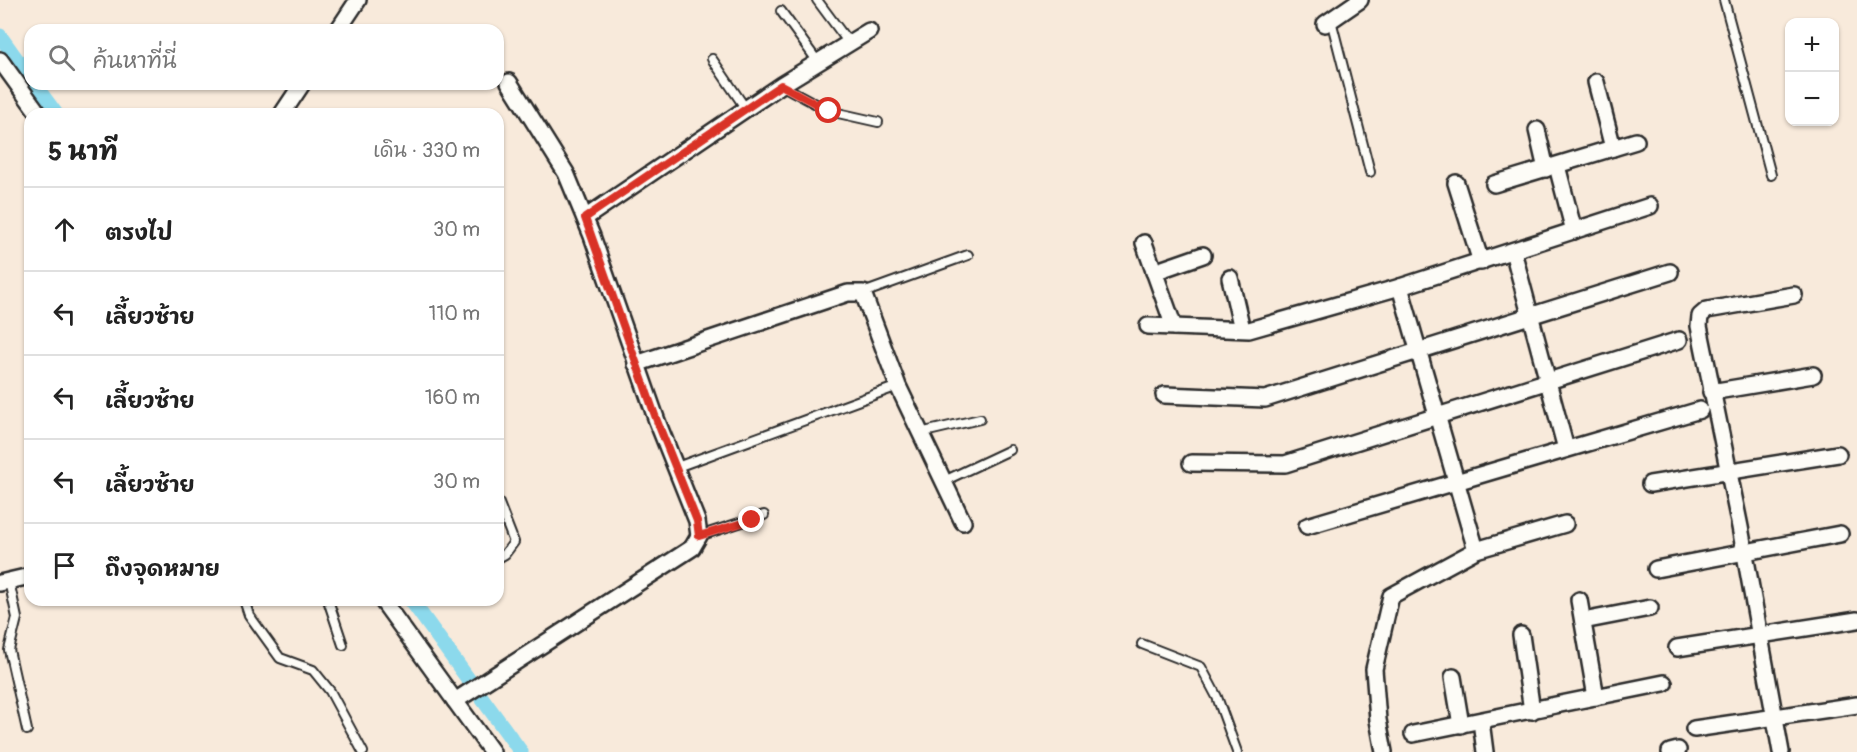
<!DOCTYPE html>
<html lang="th">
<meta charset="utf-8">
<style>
body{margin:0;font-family:Pangolin,"Playpen Sans Thai",sans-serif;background:#f6f6f6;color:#222}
.controls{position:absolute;right:18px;top:18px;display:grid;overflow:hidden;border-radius:12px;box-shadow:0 2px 4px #0004}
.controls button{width:54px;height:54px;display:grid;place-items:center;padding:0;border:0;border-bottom:2px solid #e0e0e0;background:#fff;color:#222;font:30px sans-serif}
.stop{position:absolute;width:18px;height:18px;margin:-14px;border:4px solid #d93025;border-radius:50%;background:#fff}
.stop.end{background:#d93025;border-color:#fff;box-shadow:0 2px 6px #0008}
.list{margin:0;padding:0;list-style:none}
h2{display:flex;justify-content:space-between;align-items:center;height:78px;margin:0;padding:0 24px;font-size:26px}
h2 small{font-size:20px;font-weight:400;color:#767676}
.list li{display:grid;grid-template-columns:39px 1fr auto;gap:18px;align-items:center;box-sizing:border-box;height:84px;padding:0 24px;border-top:2px solid #e0e0e0}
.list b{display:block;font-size:22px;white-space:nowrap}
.list em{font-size:20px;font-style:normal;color:#767676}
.icon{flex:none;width:33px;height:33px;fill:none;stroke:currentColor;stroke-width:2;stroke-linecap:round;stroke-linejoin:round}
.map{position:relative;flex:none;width:1857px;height:752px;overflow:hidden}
.search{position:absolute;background:#fff;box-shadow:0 2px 4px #0004;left:24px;top:24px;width:480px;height:66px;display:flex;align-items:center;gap:15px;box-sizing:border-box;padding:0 21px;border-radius:18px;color:#767676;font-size:22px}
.panel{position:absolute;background:#fff;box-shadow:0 2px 4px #0004;left:24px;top:108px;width:480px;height:498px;border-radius:18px}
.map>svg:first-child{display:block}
</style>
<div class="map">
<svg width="1857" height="752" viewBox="0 0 1857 752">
<rect width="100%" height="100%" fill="#f8eadb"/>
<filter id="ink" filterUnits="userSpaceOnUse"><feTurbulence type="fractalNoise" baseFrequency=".0167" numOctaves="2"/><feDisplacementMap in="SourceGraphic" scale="12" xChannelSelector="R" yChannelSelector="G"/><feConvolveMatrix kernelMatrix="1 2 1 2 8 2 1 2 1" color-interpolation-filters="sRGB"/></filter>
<g filter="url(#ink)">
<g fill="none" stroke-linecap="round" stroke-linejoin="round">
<g stroke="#8cd9ec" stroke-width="15">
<polyline points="0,36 30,78"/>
<polyline points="34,84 56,114"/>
<polyline points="411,600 521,752"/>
</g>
<defs>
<g id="service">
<polyline points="817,0 849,43"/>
<polyline points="1724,0 1771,175"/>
<polyline points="781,11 818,62"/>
<polyline points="1331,20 1370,172"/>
<polyline points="712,59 746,109"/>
<polyline points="781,85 829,111 878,122"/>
<polyline points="863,293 968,255"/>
<polyline points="920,433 980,419"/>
<polyline points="677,467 898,386"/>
<polyline points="944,481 1010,450"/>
<polyline points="498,501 514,542 505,554 498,558"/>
<polyline points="699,536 764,515"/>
<polyline points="9,581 17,618 9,650 27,730"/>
<polyline points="244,600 249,615 280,658 313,670 330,691 363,752"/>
<polyline points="328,600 343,645"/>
<polyline points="1142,644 1201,667 1217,697 1237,752"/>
</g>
<g id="minor">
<polyline points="1325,24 1360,0"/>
<polyline points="338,30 358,0"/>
<polyline points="0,60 39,114"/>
<polyline points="1596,82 1613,148"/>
<polyline points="282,114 302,84"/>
<polyline points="1537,130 1546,169"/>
<polyline points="1557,166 1574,231"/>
<polyline points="1456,183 1481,262"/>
<polyline points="1494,184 1636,141"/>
<polyline points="585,218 781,85 869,31"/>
<polyline points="1144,243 1174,327"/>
<polyline points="1513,251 1566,449"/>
<polyline points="1154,272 1203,255"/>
<polyline points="1230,278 1242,329"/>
<polyline points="1148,326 1249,330 1400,287 1650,206"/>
<polyline points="636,364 848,293 863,293 898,386 963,522"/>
<polyline points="1711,392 1813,375"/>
<polyline points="1164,395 1265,399 1670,272"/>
<polyline points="1191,463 1285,464 1679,340"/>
<polyline points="1650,484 1838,454"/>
<polyline points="1307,526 1700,410"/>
<polyline points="1476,550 1565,524"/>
<polyline points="1656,569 1840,534"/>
<polyline points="0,583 30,576"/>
<polyline points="382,600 492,752"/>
<polyline points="1579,600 1596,697"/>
<polyline points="1583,621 1650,608"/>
<polyline points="1521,635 1532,711"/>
<polyline points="1677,648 1857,620"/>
<polyline points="1453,677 1461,725"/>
<polyline points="455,701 692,548 699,536 697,521 657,421 592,236 566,173 509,82"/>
<polyline points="1481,721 1485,752"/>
<polyline points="1694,729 1857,705"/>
<polyline points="1413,734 1664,683"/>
<polyline points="1384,752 1378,720 1374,669 1391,596 1476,550 1400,287"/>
<polyline points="1670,752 1678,750"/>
<polyline points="1781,752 1740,527 1699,326 1700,316 1707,310 1794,295"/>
</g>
</defs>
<use href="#service" stroke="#2b2b2b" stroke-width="12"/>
<use href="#minor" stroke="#2b2b2b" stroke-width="20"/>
<use href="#service" stroke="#fdfcf7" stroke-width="8"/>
<use href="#minor" stroke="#fdfcf7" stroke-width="15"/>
</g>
</g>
<g fill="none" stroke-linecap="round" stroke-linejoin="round" filter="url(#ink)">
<polyline stroke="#d93025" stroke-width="8" points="752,520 699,536 697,521 657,421 585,218 781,85 829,111"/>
</g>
</svg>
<div class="controls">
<button>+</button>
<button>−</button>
</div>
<div class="stop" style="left:829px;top:111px"></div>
<div class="stop end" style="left:752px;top:520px"></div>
<div class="search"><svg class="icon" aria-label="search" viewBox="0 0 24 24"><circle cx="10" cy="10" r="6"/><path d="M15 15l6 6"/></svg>ค้นหาที่นี่</div>
<section class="panel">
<h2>5 นาที<small>เดิน · 330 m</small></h2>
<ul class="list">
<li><svg class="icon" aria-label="ahead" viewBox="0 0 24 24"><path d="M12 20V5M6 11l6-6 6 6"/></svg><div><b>ตรงไป</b></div><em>30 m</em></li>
<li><svg class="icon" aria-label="left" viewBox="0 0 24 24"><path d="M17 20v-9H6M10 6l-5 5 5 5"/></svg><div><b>เลี้ยวซ้าย</b></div><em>110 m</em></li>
<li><svg class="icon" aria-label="left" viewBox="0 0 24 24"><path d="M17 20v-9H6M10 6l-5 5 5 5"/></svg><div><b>เลี้ยวซ้าย</b></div><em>160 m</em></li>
<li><svg class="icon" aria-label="left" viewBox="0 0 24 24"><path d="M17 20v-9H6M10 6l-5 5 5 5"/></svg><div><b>เลี้ยวซ้าย</b></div><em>30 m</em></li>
<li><svg class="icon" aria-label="arrive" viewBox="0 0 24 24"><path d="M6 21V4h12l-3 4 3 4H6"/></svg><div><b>ถึงจุดหมาย</b></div></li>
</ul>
</section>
</div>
